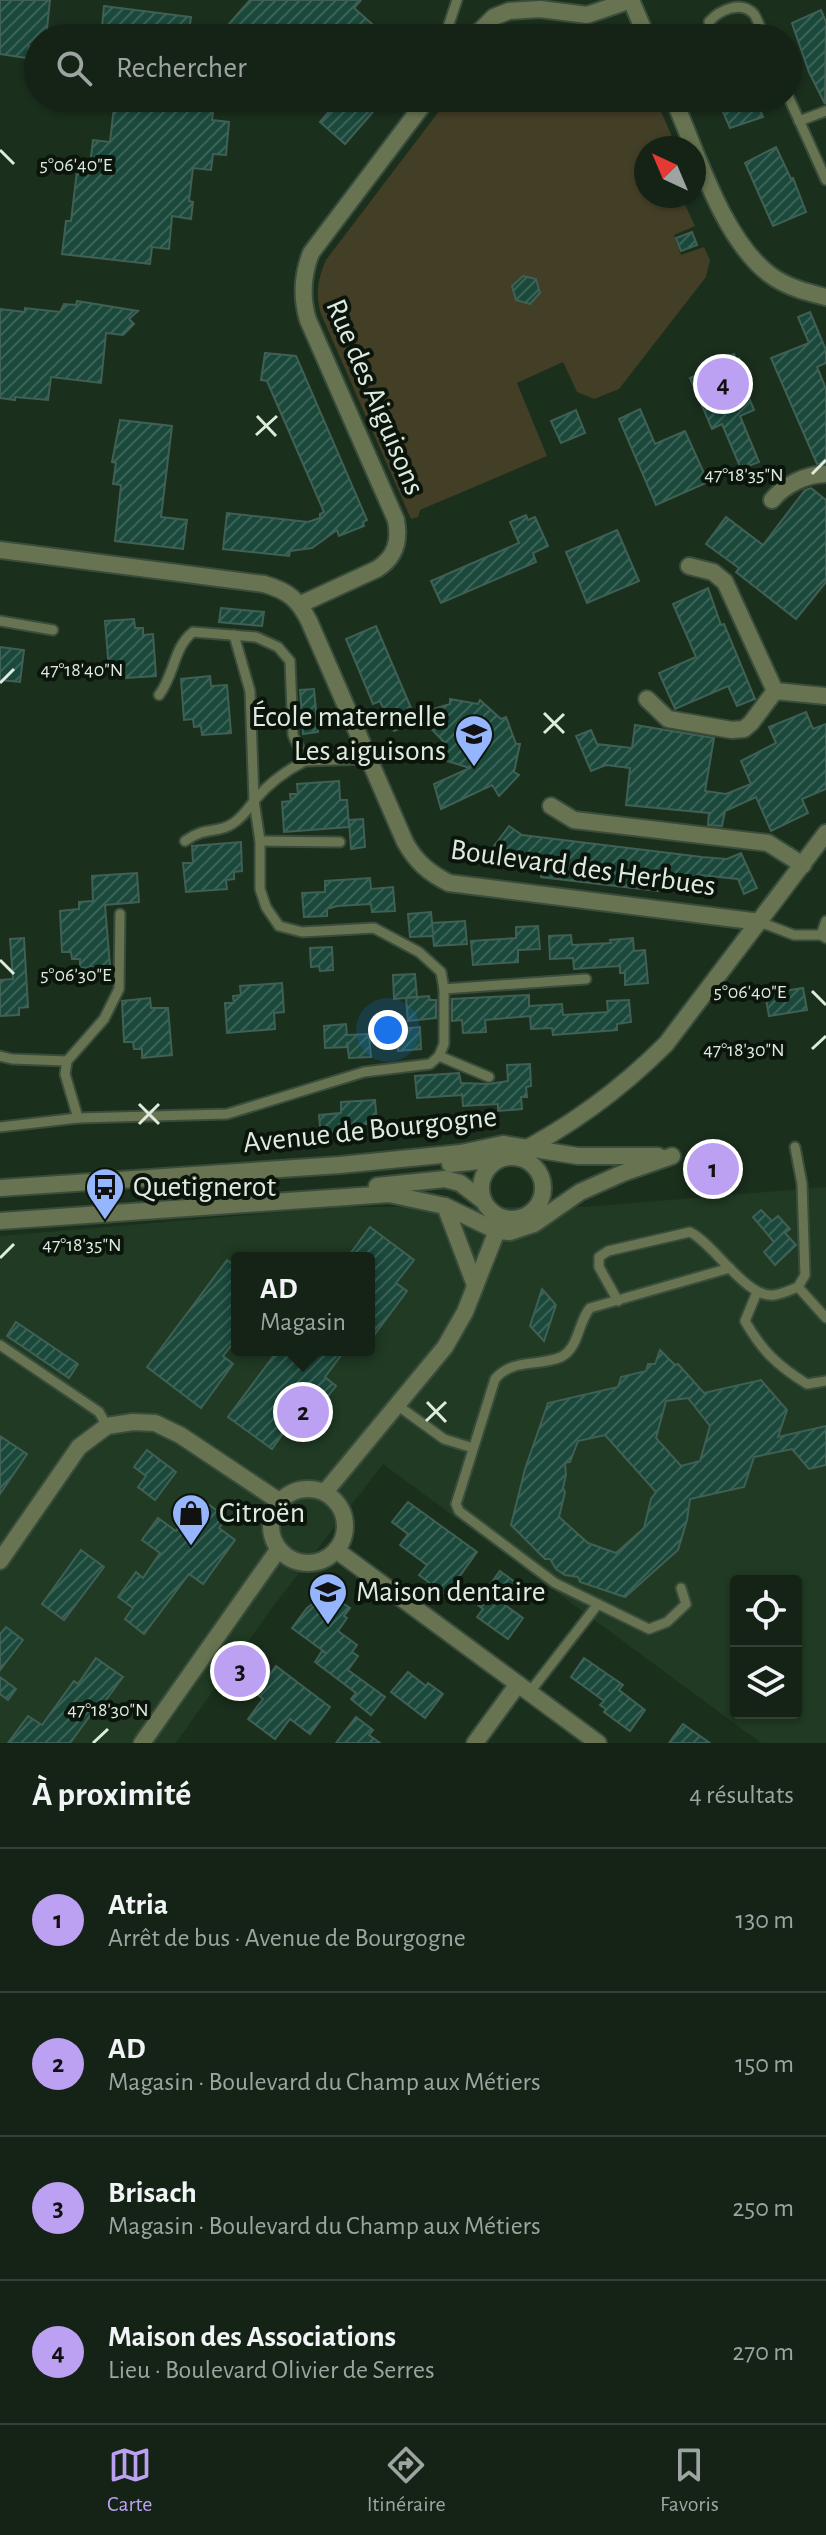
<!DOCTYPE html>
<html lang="fr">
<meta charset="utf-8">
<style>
body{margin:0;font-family:"Alegreya Sans",sans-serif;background:#212f23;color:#f1f3f6}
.controls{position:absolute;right:24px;bottom:24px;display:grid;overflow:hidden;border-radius:8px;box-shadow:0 2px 6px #0004}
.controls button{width:72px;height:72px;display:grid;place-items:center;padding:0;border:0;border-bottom:2px solid #334035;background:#142316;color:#f1f3f6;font:40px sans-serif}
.compass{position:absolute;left:634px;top:136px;width:72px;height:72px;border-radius:50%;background:#142316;box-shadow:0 2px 6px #0004;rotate:316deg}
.you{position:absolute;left:388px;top:1030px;width:28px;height:28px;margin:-20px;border:6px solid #fff;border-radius:50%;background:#1a73e8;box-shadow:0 0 0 12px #1a73e833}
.badge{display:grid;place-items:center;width:52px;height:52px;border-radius:50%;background:#bca0f2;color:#111;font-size:26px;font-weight:700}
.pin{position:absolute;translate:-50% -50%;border:4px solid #fff;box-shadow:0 2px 8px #0006}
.popup{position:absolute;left:231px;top:1252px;width:144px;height:104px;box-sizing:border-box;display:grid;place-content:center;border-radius:8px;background:#142316;filter:drop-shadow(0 2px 6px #0005);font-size:26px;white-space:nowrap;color:#9da4a1}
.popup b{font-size:30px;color:#f1f3f6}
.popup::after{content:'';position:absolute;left:50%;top:100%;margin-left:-16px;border:16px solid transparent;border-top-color:#142316}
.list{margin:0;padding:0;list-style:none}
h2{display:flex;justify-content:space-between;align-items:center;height:104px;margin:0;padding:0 32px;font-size:34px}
h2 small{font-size:26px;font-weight:400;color:#9da4a1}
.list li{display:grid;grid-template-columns:52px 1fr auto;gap:24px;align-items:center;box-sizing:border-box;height:144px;padding:0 32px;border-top:2px solid #334035}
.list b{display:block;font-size:30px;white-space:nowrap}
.list p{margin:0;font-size:26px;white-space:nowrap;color:#9da4a1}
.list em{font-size:26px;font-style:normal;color:#9da4a1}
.icon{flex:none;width:44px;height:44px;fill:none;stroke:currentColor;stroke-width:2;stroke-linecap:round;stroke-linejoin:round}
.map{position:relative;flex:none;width:826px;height:1743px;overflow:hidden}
.search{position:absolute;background:#142316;box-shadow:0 2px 6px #0004;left:24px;right:24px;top:24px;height:88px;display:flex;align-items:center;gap:20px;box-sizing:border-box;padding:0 28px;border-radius:44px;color:#9da4a1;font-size:30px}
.sheet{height:680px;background:#142316}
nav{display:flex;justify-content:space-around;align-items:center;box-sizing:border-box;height:112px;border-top:2px solid #334035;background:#142316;font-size:22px;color:#9da4a1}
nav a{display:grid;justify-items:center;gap:4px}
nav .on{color:#bca0f2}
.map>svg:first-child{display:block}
</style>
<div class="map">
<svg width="826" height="1743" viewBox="0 0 826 1743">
<defs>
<pattern id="building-hatch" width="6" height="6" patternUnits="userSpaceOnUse" patternTransform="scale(2)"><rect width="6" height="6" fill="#1a493b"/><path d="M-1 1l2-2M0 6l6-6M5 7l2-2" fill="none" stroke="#3b6357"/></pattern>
</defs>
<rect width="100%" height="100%" fill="#1b2f1d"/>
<path fill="#203a23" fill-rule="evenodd" d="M826 1187V1743H761L383 1464 269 1612 176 1743H0V1236L340 1207H585ZM237 1258H369V1350H237ZM736 1581H796V1713H736Z"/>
<g fill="#433e26">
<polygon points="524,24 601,34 610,38 495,38 513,27"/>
<path d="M449 98H655L677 148H646V196H681L695 226 674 235 681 255 704 247 710 260 706 277 619 389 594 399 577 392 563 362 517 383 547 456 420 510 418 517 411 519 321 314C315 294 318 279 326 260Z"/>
</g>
<g fill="url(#building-hatch)" stroke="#406055" stroke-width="2" fill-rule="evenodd">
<polygon points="0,0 50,0 46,38 38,38 38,47 29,46 27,58 0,54"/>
<polygon points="250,0 361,0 354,8 379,30 372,38 274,38 267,31 261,38 245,38 229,24"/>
<polygon points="104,6 191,17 188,38 101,38"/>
<polygon points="821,10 826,22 825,104 809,72 792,23"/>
<polygon points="115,98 201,98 201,101 214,103 212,120 229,122 226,155 213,154 211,170 193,168 189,201 193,202 191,219 172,216 169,249 152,247 150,264 62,254 66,221 71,221 77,171 89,173 93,140 110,142"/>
<polygon points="323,98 385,98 345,144 320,122 333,107"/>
<polygon points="717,98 755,98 763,117 730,128"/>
<polygon points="776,147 791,179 793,178 806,212 773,226 745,163"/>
<polygon points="692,232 697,245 681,251 676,238"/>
<polygon points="523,276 536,279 540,293 530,304 516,300 512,286"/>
<polygon points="77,301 138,311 129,319 134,324 123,335 106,333 101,383 51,377 48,400 15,397 15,400 0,398 0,309 25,312 25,308 60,312 64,304 76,305"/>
<polygon points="810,312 826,350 826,363 817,367 826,389 826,463 817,464 771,358 809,343 798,317"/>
<polygon points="265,353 296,356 367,520 363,522 364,526 339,536 337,530 312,548 290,551 289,556 223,549 227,513 308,522 320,518 320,514 324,512 267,381 261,380"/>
<polygon points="734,354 736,359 739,358 752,388 746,390 754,410 740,416 759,462 741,469 722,424 712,429 690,378 719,365 718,360"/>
<polygon points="640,409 655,444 685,431 708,482 656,505 619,419"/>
<polygon points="576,410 585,433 561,443 551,421"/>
<polygon points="120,420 172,426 161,517 187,520 183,549 115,541 121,485 113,484 116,463 112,462"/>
<polygon points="811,488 826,500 826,582 796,619 736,572 739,568 706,544 726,517 763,545 805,490"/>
<polygon points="526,515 528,520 535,517 548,546 533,553 536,562 441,603 431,581 519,543 510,522"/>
<polygon points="617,530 639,581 587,603 566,552"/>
<polygon points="708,588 721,625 724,624 755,699 737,706 728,686 675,709 659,673 696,657 673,604"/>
<polygon points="221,608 264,612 262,626 219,622"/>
<polygon points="134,619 135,628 143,628 143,635 153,634 156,676 126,678 125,668 109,670 105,621"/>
<polygon points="376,626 417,722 394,731 380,701 373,704 346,639"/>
<polygon points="0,647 24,650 20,682 0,680"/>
<polygon points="210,676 211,686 227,685 231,733 202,735 201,726 194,727 193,719 184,720 181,679"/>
<polygon points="314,689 318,732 303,734 300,690"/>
<polygon points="450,699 478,704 480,700 501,719 506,717 516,744 520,744 514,772 519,775 499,796 492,785 441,809 434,784 470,768 444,760 445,743 417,714 450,704"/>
<polygon points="806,712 813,729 826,724 826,789 802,799 808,813 771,831 756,797 725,811 722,826 708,825 709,813 626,805 630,768 606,765 591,771 576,736 591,730 597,744 632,748 635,725 714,738 705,791 726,794 751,784 741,761 776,743 769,727"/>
<polygon points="339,781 340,800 347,800 349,827 284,832 282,802 291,801 290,794 298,794 297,784"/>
<polygon points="363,819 365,847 351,849 349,820"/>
<polygon points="509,826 522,835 702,857 727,859 741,853 757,888 744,894 738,879 700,875 699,877 681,875 680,888 658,891 541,877 543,859 506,854 497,867 485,858"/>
<polygon points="241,842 242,871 234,872 234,879 226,880 227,889 186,892 183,863 193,863 192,846"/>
<polygon points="137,873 139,902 105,905 110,966 80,968 80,959 72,959 71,952 62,952 60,911 79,909 79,902 93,901 92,876"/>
<polygon points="370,878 371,889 393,887 395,911 372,912 371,904 337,906 327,909 327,916 304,917 302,893 325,892 325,881"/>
<polygon points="431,912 433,933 432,923 465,921 467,944 434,946 433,936 410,937 408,914"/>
<polygon points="538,926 540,949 518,950 518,962 473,965 471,941 516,938 516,927"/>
<polygon points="571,935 572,945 611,943 610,940 633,938 634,951 645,950 648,983 625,985 625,973 620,973 620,966 574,969 573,958 550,959 549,936"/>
<polygon points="24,938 28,1007 19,1008 19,1015 0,1016 0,980 13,979 10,939"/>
<polygon points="332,947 333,970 320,971 319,966 311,967 310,948"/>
<polygon points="415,974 417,997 394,999 393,975"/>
<polygon points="282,983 284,1012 274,1013 275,1029 227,1033 225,1003 234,1003 233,996 241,995 240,986"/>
<polygon points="803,988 807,1010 769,1016 765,994"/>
<polygon points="529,995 529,1006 562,1004 563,1015 608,1012 607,1001 629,1000 631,1022 617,1024 617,1030 553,1035 552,1028 531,1029 530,1016 485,1020 486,1032 463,1033 462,1020 452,1021 452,999"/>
<polygon points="429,996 430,1000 436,1000 436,1018 408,1021 406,998"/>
<polygon points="150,998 151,1008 168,1008 172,1055 142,1058 142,1049 134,1049 133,1042 124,1042 122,1001"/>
<polygon points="346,1024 347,1035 369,1034 371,1057 349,1058 347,1042 348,1047 325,1048 324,1026"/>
<polygon points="420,1027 421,1049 398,1051 397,1029"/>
<polygon points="530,1064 531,1086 526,1087 527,1097 521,1097 522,1109 498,1111 498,1104 463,1106 462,1093 462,1095 417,1098 415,1076 459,1073 461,1083 489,1084 508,1081 507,1065"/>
<polygon points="375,1100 377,1123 343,1126 343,1136 321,1138 319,1115 341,1113 341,1102"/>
<polygon points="761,1210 772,1221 778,1216 790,1229 785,1233 796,1245 775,1265 764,1252 774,1242 753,1217"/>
<polygon points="370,1227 414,1260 396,1283 407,1291 369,1342 369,1258 347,1258"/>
<polygon points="227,1260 237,1267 237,1338 223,1356 233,1364 201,1408 147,1367"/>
<polygon points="542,1289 556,1305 544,1341 530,1326"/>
<polygon points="16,1322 78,1364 69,1378 7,1336"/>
<polygon points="278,1350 345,1350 325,1377 336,1386 332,1391 300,1433 289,1425 272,1449 228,1417"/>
<path d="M660 1350 675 1365 678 1364 704 1393 761 1380 787 1410 778 1437 826 1426V1465L809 1469 792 1449 754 1457 744 1487 690 1499 687 1520 678 1550 625 1597 580 1582 578 1577 565 1575 556 1569 550 1559H545L511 1525 525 1469 548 1403 618 1387 621 1377 646 1371 648 1364H655ZM688 1398 710 1426 700 1461 681 1466 656 1438 666 1401ZM605 1435 656 1492 651 1499 644 1528 616 1553 588 1543 559 1517 565 1492 563 1488 566 1475 565 1463 570 1462 578 1441Z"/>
<polygon points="0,1436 27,1454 0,1494"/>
<polygon points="147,1450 176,1472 155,1500 138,1487 146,1476 134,1467"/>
<polygon points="200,1498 227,1518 219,1528 235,1540 203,1584 189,1574 144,1634 125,1619 133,1608 118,1597 136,1572 143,1578 160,1553 142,1540 158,1518 176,1531"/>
<polygon points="408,1502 477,1552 446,1595 419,1575 427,1565 400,1545 408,1534 392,1522"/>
<polygon points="81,1550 104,1567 64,1620 42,1604"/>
<polygon points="500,1571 519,1585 505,1605 523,1618 508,1639 477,1617 483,1609 478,1605 482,1599 480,1598"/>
<polygon points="341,1587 344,1604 350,1608 344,1616 347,1618 338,1631 357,1645 352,1652 358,1656 348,1670 385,1697 371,1715 351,1699 356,1693 315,1662 322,1651 326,1653 292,1628 307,1608 318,1600 321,1603 324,1599 329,1602"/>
<polygon points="6,1627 23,1640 0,1670 0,1634"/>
<polygon points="96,1658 123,1677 103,1704 100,1702 70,1743 8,1743 28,1716 42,1725 74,1681 78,1684"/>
<polygon points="584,1658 623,1685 619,1690 645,1710 630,1731 604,1712 606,1709 600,1705 604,1701 571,1677"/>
<polygon points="276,1666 330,1707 310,1734 290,1719 275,1739 248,1719 263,1699 256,1693"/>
<polygon points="408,1672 426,1686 428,1683 443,1694 425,1718 391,1692"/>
<polygon points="0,1677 16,1689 8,1700 0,1694"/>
<polygon points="356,1717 373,1730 369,1735 380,1743 336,1743"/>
<polygon points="683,1724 710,1743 669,1743"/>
</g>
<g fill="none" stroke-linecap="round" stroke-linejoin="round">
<defs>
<g id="lane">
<polyline points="457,0 449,24 458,38"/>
<path d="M709 22C719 10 741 0 754 14 758 20 761 30 764 38"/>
<polyline points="788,96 826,180"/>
<polyline points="799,121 826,111"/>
<polyline points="0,621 53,630"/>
<path d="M159 695C175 674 173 648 193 632L256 637 278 647 290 661 293 735 305 761 368 759"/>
<path d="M185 841C205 826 217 834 232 824 242 818 247 810 254 801 268 784 285 771 305 761"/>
<polyline points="260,841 340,842"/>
<polyline points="760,922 794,935 821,935 826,938"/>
<polyline points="821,935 826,921"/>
<polyline points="444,989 586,979"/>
<polyline points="0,1056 12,1059 67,1061"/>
<polyline points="439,1056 489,1077"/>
<polyline points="78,1118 65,1074 67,1061 104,1019 119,989 120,914"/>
<polyline points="0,1127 78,1118 227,1114 364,1072 430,1064 439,1056 444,1044 444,989 441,972 419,952 374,928 302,932 279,926 266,907 260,889 260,841 254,801 250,691 234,635"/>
<polyline points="798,1287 826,1318"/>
<path d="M757 1292 745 1321C762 1351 778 1366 807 1384L826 1381"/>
<path d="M618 1301 599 1267V1257L608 1251 690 1232C714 1244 747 1299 774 1295 782 1294 791 1290 798 1287L805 1275 802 1184 795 1147"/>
<polyline points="0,1345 99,1412 107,1426"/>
<polyline points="397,1405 444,1439 473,1448"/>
<path d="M681 1588 686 1604 667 1622 649 1629 555 1583 459 1511 456 1504 495 1379C513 1358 537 1367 561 1357 579 1348 578 1322 590 1308L730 1268"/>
<polyline points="529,1693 598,1604"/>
</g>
<g id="street">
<polyline points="631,0 647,38"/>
<polyline points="473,38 494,17 509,11 540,9 587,15 631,0"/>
<path d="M673 98C697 152 722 238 769 274 786 287 806 292 826 297"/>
<path d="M772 500C784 485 807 474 826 474"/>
<path d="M0 550 264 584C288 591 298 599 309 621L405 842C416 862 429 873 449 883L760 922"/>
<polyline points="689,566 713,572 725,582 775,691 826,696"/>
<path d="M301 604 377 569C396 557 400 541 396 520L308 320C301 297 302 276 311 253L428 98"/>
<polyline points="647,699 668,719 732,730 744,729 751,723 775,691"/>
<polyline points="551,806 574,820 768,843 803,865"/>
<circle cx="512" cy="1188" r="31"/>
<path d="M510 1157C568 1128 620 1090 666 1044L826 833"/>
<polyline points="450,1164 500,1159"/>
<polyline points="377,1186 445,1179 460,1183 482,1200"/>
<polyline points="0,1188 340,1165 461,1153 503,1144 578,1156 658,1156"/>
<polyline points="445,1206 475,1285"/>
<polyline points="0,1221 389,1194 445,1206 497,1231 510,1232 534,1224 580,1192 623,1173 672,1156"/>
<circle cx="308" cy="1526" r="37"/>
<polyline points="325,1492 445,1347 465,1312 502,1218"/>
<polyline points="336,1550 598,1743"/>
<polyline points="0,1561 79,1447 107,1426 133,1422 155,1423 180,1435 279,1501"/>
<polyline points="142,1743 278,1550"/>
<polyline points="475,1743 518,1684"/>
</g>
</defs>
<use href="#lane" stroke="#3a4d3c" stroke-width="13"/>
<use href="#street" stroke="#3a4d3c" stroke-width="20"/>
<use href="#lane" stroke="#687451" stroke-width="9"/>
<use href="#street" stroke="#687451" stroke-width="16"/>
</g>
<path fill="none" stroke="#deebdf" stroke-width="3" d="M0 150 14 164M257 416 276 436M256 435 277 416M812 474 826 460M0 683 14 669M544 713 564 733M544 733 564 714M0 960 14 974M812 991 826 1005M812 1049 826 1036M139 1104 159 1124M139 1124 159 1104M0 1258 14 1244M427 1402 446 1422M426 1421 446 1402M93 1743 108 1729"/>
<defs>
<symbol id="school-pin" viewBox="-11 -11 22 30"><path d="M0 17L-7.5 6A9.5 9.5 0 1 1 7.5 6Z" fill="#95b6fd" stroke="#0c150c"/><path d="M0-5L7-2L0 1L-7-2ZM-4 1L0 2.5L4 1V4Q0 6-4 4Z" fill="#111"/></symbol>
<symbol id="bus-pin" viewBox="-11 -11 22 30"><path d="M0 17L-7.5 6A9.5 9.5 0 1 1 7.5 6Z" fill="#95b6fd" stroke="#0c150c"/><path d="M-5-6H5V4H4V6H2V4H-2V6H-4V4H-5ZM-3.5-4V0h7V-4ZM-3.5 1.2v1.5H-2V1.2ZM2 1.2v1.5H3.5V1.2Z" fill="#111"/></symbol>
<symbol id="shop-pin" viewBox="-11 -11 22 30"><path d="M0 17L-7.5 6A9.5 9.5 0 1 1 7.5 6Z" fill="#95b6fd" stroke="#0c150c"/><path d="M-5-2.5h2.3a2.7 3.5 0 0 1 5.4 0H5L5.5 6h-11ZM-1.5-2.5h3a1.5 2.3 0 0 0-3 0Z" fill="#111"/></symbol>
<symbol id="university-pin" viewBox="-11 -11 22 30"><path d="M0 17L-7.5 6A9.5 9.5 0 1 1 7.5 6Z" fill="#95b6fd" stroke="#0c150c"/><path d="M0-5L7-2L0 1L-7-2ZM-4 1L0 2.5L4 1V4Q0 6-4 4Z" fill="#111"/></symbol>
</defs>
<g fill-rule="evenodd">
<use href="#school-pin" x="452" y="712" width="44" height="60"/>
<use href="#bus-pin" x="83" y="1165" width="44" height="60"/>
<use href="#shop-pin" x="169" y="1491" width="44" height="60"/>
<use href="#university-pin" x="306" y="1570" width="44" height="60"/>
</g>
<g text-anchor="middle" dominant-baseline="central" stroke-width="8" stroke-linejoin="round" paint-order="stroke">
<g font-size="30" fill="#deebdf" stroke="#0c150c">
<text transform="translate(375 397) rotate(67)">Rue des Aiguisons</text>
<text transform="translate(583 868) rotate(8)">Boulevard des Herbues</text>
<text transform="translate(370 1130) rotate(-6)">Avenue de Bourgogne</text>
</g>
<g font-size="30" fill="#deebdf" stroke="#0c150c" text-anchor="start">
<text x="446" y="717" text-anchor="end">École maternelle<tspan x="446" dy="34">Les aiguisons</tspan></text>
<text x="133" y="1187">Quetignerot</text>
<text x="219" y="1513">Citroën</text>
<text x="356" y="1592">Maison dentaire</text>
</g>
</g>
<g font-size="20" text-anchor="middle" fill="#deebdf" stroke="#0c150c" stroke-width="8" stroke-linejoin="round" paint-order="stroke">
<text x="76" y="171">5°06'40"E</text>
<text x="744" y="481">47°18'35"N</text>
<text x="82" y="676">47°18'40"N</text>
<text x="76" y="981">5°06'30"E</text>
<text x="750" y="998">5°06'40"E</text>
<text x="744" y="1056">47°18'30"N</text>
<text x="82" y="1251">47°18'35"N</text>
<text x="108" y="1716">47°18'30"N</text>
</g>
</svg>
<div class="controls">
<button><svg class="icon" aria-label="locate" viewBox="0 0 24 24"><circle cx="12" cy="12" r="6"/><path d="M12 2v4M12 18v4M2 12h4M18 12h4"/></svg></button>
<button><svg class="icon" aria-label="layers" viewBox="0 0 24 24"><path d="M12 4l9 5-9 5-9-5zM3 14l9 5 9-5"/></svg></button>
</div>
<svg class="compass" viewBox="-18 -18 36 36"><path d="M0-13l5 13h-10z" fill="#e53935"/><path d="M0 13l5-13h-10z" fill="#9da4a1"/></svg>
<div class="you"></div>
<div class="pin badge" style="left:713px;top:1169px">1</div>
<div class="pin badge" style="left:303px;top:1412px">2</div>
<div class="popup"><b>AD</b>Magasin</div>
<div class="pin badge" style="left:240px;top:1671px">3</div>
<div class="pin badge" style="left:723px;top:384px">4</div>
<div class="search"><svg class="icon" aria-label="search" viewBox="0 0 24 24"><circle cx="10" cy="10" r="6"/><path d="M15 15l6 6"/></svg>Rechercher</div>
</div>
<section class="sheet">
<h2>À proximité<small>4 résultats</small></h2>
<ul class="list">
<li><span class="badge">1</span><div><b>Atria</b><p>Arrêt de bus · Avenue de Bourgogne</p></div><em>130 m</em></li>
<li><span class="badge">2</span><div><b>AD</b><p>Magasin · Boulevard du Champ aux Métiers</p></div><em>150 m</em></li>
<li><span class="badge">3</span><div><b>Brisach</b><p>Magasin · Boulevard du Champ aux Métiers</p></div><em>250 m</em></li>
<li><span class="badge">4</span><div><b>Maison des Associations</b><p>Lieu · Boulevard Olivier de Serres</p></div><em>270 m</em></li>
</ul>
</section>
<nav>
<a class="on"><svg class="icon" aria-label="map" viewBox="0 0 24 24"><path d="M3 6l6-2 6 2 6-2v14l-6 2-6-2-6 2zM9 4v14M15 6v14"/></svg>Carte</a>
<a><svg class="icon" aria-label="directions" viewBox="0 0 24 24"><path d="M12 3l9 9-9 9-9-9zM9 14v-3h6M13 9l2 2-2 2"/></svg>Itinéraire</a>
<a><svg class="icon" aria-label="saved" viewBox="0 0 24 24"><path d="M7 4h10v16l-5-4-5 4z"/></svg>Favoris</a>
</nav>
